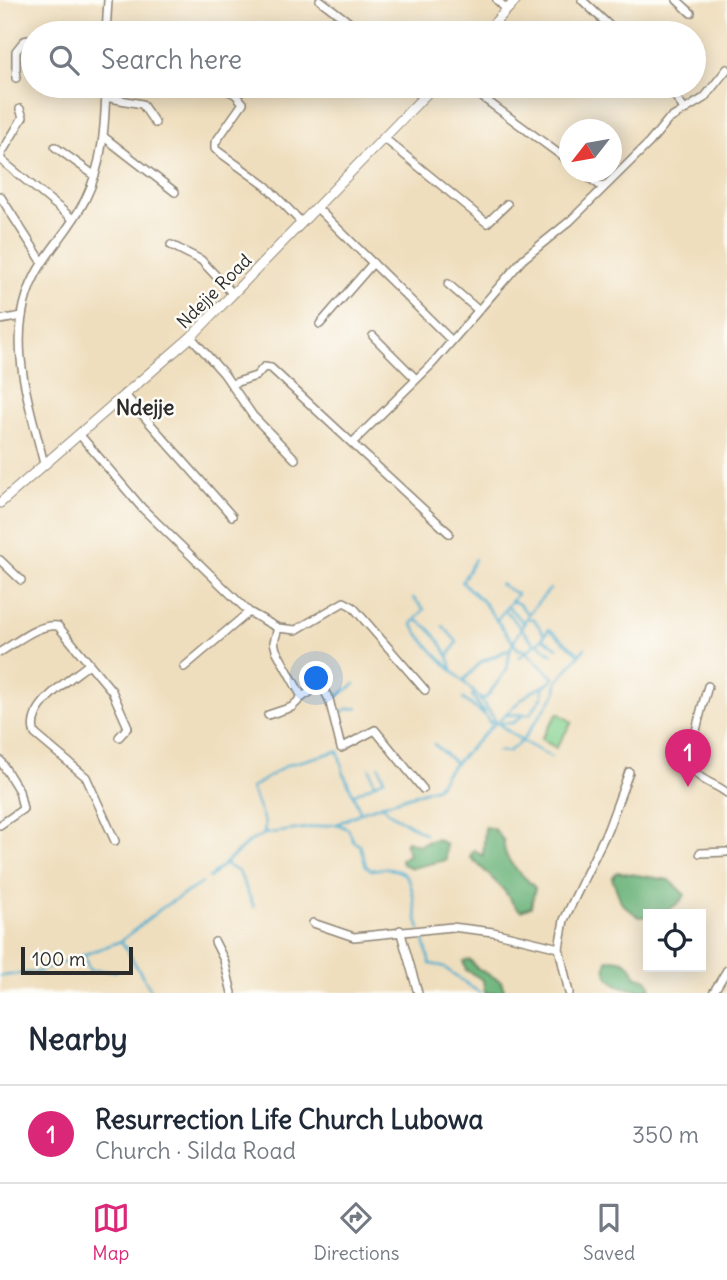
<!DOCTYPE html>
<meta charset="utf-8">
<style>
body{margin:0;font-family:Delius,sans-serif;background:#f2f2f3;color:#1f2937}
.controls{position:absolute;right:21px;bottom:21px;display:grid;overflow:hidden;border-radius:0px;box-shadow:0 4px 18px #0003}
.controls button{width:63px;height:63px;display:grid;place-items:center;padding:0;border:0;border-bottom:2px solid #e0e1e3;background:#fff;color:#1f2937;font:35px sans-serif}
.compass{position:absolute;left:559px;top:119px;width:63px;height:63px;border-radius:50%;background:#fff;box-shadow:0 4px 18px #0003;rotate:239deg}
.scale{position:absolute;left:21px;bottom:18px;width:112px;box-sizing:border-box;padding-left:7px;border:4px solid #2b2b2b;border-top:0;font-size:19px;line-height:24px;white-space:nowrap;color:#2b2b2b;-webkit-text-stroke:5px #fdfcf7;paint-order:stroke}
.you{position:absolute;left:317px;top:679px;width:24px;height:24px;margin:-18px;border:5px solid #fff;border-radius:50%;background:#1a73e8;box-shadow:0 0 0 10px #1a73e833}
.badge{display:grid;place-items:center;width:46px;height:46px;border-radius:50%;background:#db2777;color:#fff;font-size:23px;font-weight:700}
.pin{position:absolute;translate:-50% -58px;filter:drop-shadow(0 2px 4px #0008)}
.pin::after{content:'';position:absolute;top:37px;width:24px;height:21px;background:inherit;clip-path:polygon(0 0,100% 0,50% 100%)}
.list{margin:0;padding:0;list-style:none}
h2{display:flex;justify-content:space-between;align-items:center;height:91px;margin:0;padding:0 28px;font-size:30px}
h2 small{font-size:23px;font-weight:400;color:#747a83}
.list li{display:grid;grid-template-columns:46px 1fr auto;gap:21px;align-items:center;box-sizing:border-box;height:98px;padding:0 28px;border-top:2px solid #e0e1e3}
.list b{display:block;font-size:26px;white-space:nowrap}
.list p{margin:0;font-size:23px;white-space:nowrap;color:#747a83}
.list em{font-size:23px;font-style:normal;color:#747a83}
.icon{flex:none;width:38px;height:38px;fill:none;stroke:currentColor;stroke-width:2;stroke-linecap:round;stroke-linejoin:round}
.map{position:relative;flex:none;width:727px;height:993px;overflow:hidden}
.search{position:absolute;background:#fff;box-shadow:0 4px 18px #0003;left:21px;right:21px;top:21px;height:77px;display:flex;align-items:center;gap:18px;box-sizing:border-box;padding:0 24px;border-radius:38px;color:#747a83;font-size:26px}
.sheet{height:189px;background:#fff}
nav{display:flex;justify-content:space-around;align-items:center;box-sizing:border-box;height:98px;border-top:2px solid #e0e1e3;background:#fff;font-size:19px;color:#747a83}
nav a{display:grid;justify-items:center;gap:4px}
nav .on{color:#db2777}
.map>svg:first-child{display:block}
</style>
<div class="map">
<svg width="727" height="993" viewBox="0 0 727 993">
<rect width="100%" height="100%" fill="#fdfcf7"/>
<filter id="ink" filterUnits="userSpaceOnUse"><feTurbulence type="fractalNoise" baseFrequency=".0143" numOctaves="2"/><feDisplacementMap in="SourceGraphic" scale="14" xChannelSelector="R" yChannelSelector="G"/><feConvolveMatrix kernelMatrix="1 2 1 2 8 2 1 2 1" color-interpolation-filters="sRGB"/></filter>
<filter id="wash" filterUnits="userSpaceOnUse"><feTurbulence type="fractalNoise" baseFrequency=".00686" numOctaves="4" result="noise"/><feDisplacementMap in="SourceGraphic" scale="28" xChannelSelector="R" yChannelSelector="G"/><feGaussianBlur stdDeviation="1.57" result="paint"/><feColorMatrix in="noise" values="0 0 0 0 0 0 0 0 0 0 0 0 0 0 0 0 0 1.4 0 .05"/><feComposite in="paint" operator="in"/></filter>
<g filter="url(#wash)">
<rect width="100%" height="100%" fill="#efdebd"/>
<polygon fill="#85d290" stroke="#587e5e" stroke-width="2" points="558,713 572,722 556,748 541,739"/>
<g fill="#6cb47a" stroke="#4c7052" stroke-width="2">
<path d="M485 827 494 829 504 841C502 862 523 874 535 888L531 907 521 911C511 905 510 897 503 889 492 879 482 867 470 857L474 850 483 856Z"/>
<polygon points="436,839 446,844 446,860 412,868 402,864 401,859 409,855 405,845 407,841 418,845"/>
<path d="M617 872 669 880 685 895C676 910 651 918 639 917L622 904 612 878Z"/>
<path d="M608 959C622 959 631 961 635 976L648 980 651 989C633 993 596 984 608 959Z"/>
<polygon points="470,960 478,969 501,981 505,993 485,993 483,980 466,970 463,961"/>
</g>
<g fill="none" stroke-linecap="round" stroke-linejoin="round">
<g stroke="#51aecf" stroke-width="2.5">
<polyline points="475,559 462,582 484,603 518,649 524,650 554,678"/>
<path d="M413 598 424 609 412 624C435 662 474 683 496 722"/>
<polyline points="512,601 519,604 528,614"/>
<polyline points="508,607 525,624"/>
<polyline points="505,610 535,644"/>
<polyline points="527,618 534,619 544,634"/>
<path d="M415 620C431 624 450 654 452 670"/>
<polyline points="496,621 517,594 500,584"/>
<polyline points="443,626 457,642 448,657"/>
<polyline points="543,638 557,648"/>
<polyline points="538,643 552,654"/>
<polyline points="519,657 541,640 549,629 578,653"/>
<polyline points="463,681 481,662 510,649"/>
<polyline points="327,686 340,714 347,709 358,708"/>
<polyline points="472,695 490,723 494,719"/>
<polyline points="480,698 486,698 507,669 510,649 529,613 550,589"/>
<polyline points="334,699 355,684"/>
<polyline points="463,699 483,714 485,711"/>
<polyline points="505,715 530,714 543,696 543,689"/>
<path d="M500 720C511 709 523 696 535 690 544 686 547 686 554 678"/>
<polyline points="499,723 513,723 522,716"/>
<polyline points="434,744 455,763"/>
<polyline points="497,751 508,752 522,741 551,757"/>
<polyline points="370,769 374,783"/>
<polyline points="353,795 384,779 379,766"/>
<polyline points="382,804 388,812 425,834"/>
<path d="M337 824 348 829 354 842 360 845 366 866 371 870C422 862 408 895 420 929"/>
<polyline points="264,834 265,824 251,788 287,765 338,751 344,774 361,813"/>
<polyline points="224,864 239,872 254,907"/>
<polyline points="209,878 249,842 264,834 337,824 364,811 437,787 446,773 496,722 522,741 556,693 557,682 585,648"/>
<polyline points="423,936 430,964 442,966 480,993"/>
<polyline points="121,941 153,993"/>
<polyline points="84,955 89,970 117,971"/>
<polyline points="0,976 37,972 121,941 163,907 202,883"/>
</g>
</g>
</g>
<g filter="url(#ink)">
<g fill="none" stroke-linecap="round" stroke-linejoin="round">
<defs>
<g id="minor">
<polyline points="320,0 363,33"/>
<polyline points="497,0 507,10"/>
<polyline points="582,0 617,33"/>
<polyline points="677,0 691,13"/>
<polyline points="64,33 106,30"/>
<polyline points="106,33 108,0"/>
<polyline points="16,78 16,51 24,41 33,39"/>
<polyline points="467,86 570,162"/>
<polyline points="668,86 684,109"/>
<polyline points="220,87 235,94 243,103 215,143 215,149 266,186 302,223"/>
<polyline points="105,97 142,104 155,123"/>
<polyline points="20,109 23,117 1,154 1,160 73,219"/>
<polyline points="104,137 175,192"/>
<polyline points="384,138 487,223 507,204"/>
<polyline points="55,147 94,175"/>
<polyline points="581,172 602,187"/>
<polyline points="0,196 41,260"/>
<polyline points="317,208 451,340"/>
<polyline points="171,245 201,260 233,294"/>
<polyline points="448,284 478,310"/>
<polyline points="0,320 22,316"/>
<polyline points="320,324 373,263"/>
<polyline points="373,336 416,379"/>
<polyline points="191,337 224,374 253,416 295,459"/>
<polyline points="231,384 256,376 264,367 271,368 449,533"/>
<polyline points="124,394 232,516"/>
<polyline points="79,434 142,508 249,612 278,628 296,630 344,602 353,607 425,690"/>
<polyline points="353,442 432,364 523,259 570,221 649,143 668,120 704,98 727,69"/>
<path d="M44 464C33 417 14 365 22 316 30 263 63 243 85 200 103 164 105 126 106 86"/>
<polyline points="0,560 21,580"/>
<path d="M0 652C19 641 37 624 58 626L112 691 128 727 119 737"/>
<path d="M89 664C70 680 24 707 35 734L86 777 115 841"/>
<polyline points="184,667 249,612"/>
<path d="M708 686C703 705 683 762 699 776 707 783 719 786 727 793"/>
<polyline points="302,697 321,685 329,699 341,748 375,730 423,789"/>
<polyline points="268,715 292,707 302,697 276,650 274,642 278,628"/>
<polyline points="0,760 19,791 23,809 0,825"/>
<polyline points="700,853 727,852"/>
<polyline points="313,923 354,937 452,927 493,932 559,948"/>
<polyline points="400,930 418,993"/>
<polyline points="215,942 224,960 232,993"/>
<polyline points="569,993 559,948 564,920 608,829 629,772"/>
<polyline points="713,993 727,970"/>
</g>
<g id="tertiary">
<polyline points="485,33 516,0"/>
<polyline points="0,503 191,337 434,86"/>
</g>
</defs>
<use href="#minor" stroke="#8d8474" stroke-width="10"/>
<use href="#tertiary" stroke="#8d8474" stroke-width="11"/>
<use href="#minor" stroke="#fff" stroke-width="7"/>
<use href="#tertiary" stroke="#fff" stroke-width="9"/>
</g>
</g>
<g text-anchor="middle" dominant-baseline="central" stroke-width="5" stroke-linejoin="round" paint-order="stroke">
<g font-size="18" fill="#2b2b2b" stroke="#fdfcf7">
<text transform="translate(214 291) rotate(-45)">Ndejje Road</text>
</g>
<g font-size="21" font-weight="bold" fill="#2b2b2b" stroke="#fdfcf7">
<text x="145" y="407">Ndejje</text>
</g>
</g>
</svg>
<div class="controls">
<button><svg class="icon" aria-label="locate" viewBox="0 0 24 24"><circle cx="12" cy="12" r="6"/><path d="M12 2v4M12 18v4M2 12h4M18 12h4"/></svg></button>
</div>
<svg class="compass" viewBox="-18 -18 36 36"><path d="M0-13l5 13h-10z" fill="#e53935"/><path d="M0 13l5-13h-10z" fill="#747a83"/></svg>
<div class="scale">100 m</div>
<div class="you"></div>
<div class="pin badge" style="left:688px;top:787px">1</div>
<div class="search"><svg class="icon" aria-label="search" viewBox="0 0 24 24"><circle cx="10" cy="10" r="6"/><path d="M15 15l6 6"/></svg>Search here</div>
</div>
<section class="sheet">
<h2>Nearby<small></small></h2>
<ul class="list">
<li><span class="badge">1</span><div><b>Resurrection Life Church Lubowa</b><p>Church · Silda Road</p></div><em>350 m</em></li>
</ul>
</section>
<nav>
<a class="on"><svg class="icon" aria-label="map" viewBox="0 0 24 24"><path d="M3 6l6-2 6 2 6-2v14l-6 2-6-2-6 2zM9 4v14M15 6v14"/></svg>Map</a>
<a><svg class="icon" aria-label="directions" viewBox="0 0 24 24"><path d="M12 3l9 9-9 9-9-9zM9 14v-3h6M13 9l2 2-2 2"/></svg>Directions</a>
<a><svg class="icon" aria-label="saved" viewBox="0 0 24 24"><path d="M7 4h10v16l-5-4-5 4z"/></svg>Saved</a>
</nav>
